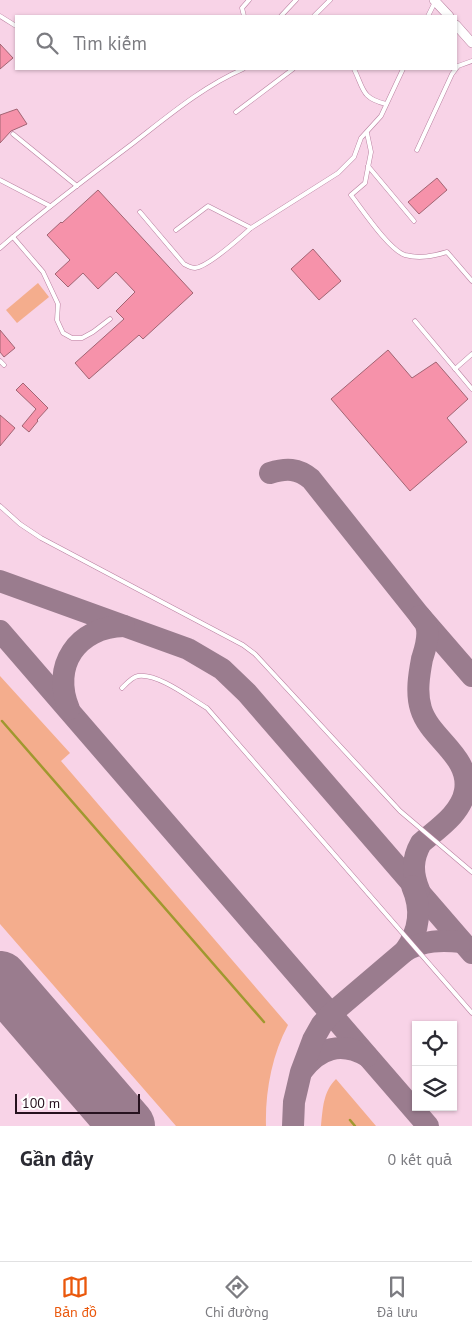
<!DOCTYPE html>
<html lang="vi">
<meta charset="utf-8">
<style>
body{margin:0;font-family:"PT Sans",sans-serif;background:#f7f7f7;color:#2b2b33}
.controls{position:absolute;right:15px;bottom:15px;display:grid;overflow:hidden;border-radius:0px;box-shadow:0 1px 4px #0004}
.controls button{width:45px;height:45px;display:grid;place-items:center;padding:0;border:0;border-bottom:1px solid #e1e1e2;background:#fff;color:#2b2b33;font:25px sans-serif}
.scale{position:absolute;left:15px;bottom:12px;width:125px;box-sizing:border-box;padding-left:5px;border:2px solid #26111e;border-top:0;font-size:14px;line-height:18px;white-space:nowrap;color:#26111e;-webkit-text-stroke:4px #fff;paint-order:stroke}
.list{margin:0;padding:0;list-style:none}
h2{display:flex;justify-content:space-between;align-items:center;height:65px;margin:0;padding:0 20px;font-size:21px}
h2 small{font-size:16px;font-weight:400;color:#7c7c81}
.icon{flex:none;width:28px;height:28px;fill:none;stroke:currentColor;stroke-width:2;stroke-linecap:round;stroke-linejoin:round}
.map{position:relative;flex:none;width:472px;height:1126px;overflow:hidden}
.search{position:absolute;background:#fff;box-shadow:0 1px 4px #0004;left:15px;right:15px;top:15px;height:55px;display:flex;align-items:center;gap:12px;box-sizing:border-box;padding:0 18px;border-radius:0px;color:#7c7c81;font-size:19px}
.sheet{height:135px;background:#fff}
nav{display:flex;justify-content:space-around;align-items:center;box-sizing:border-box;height:70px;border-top:1px solid #e1e1e2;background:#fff;font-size:14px;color:#7c7c81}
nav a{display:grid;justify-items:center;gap:2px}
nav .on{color:#ea580c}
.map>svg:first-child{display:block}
</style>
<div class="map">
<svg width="472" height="1126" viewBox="0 0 472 1126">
<rect width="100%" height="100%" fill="#f8d3e7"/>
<g fill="#f4ad8d">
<polygon points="38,283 49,297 17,323 6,310"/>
<path d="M0 676 70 753 61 761 288 1025C272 1055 265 1092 266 1126H176L0 924Z"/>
<path d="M336 1079 376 1126H321C323 1108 323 1092 336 1079Z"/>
</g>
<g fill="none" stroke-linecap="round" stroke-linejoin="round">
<g stroke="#a0982f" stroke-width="2.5">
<polyline points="2,721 264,1022"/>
<polyline points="350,1120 355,1126"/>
</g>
<g stroke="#9a7c8e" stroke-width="22">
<path d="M270 473C286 468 298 468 311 479L420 616 472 676"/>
<polyline points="0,581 188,649 222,669 247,693 472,953"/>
<polyline points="0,631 428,1126"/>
<path d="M69 709C51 666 77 627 124 626"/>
<path d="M419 890C412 873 412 859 421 843 437 829 461 814 465 791 471 756 430 739 421 709 416 693 419 675 422 659 425 649 430 636 426 625 425 622 422 619 420 616"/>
<path d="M405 951C420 930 422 909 412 886"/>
<path d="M302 1071C319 1048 341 1041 367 1056"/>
<path d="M293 1126 294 1102 301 1072 313 1040 322 1024 331 1014 405 951C424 940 441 940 462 942"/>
</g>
<polyline stroke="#9a7c8e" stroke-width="56" points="0,979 127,1126"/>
</g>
<g fill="#f692aa" stroke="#a26473">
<polygon points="0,44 13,58 0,69"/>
<polygon points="17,109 27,124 11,131 0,143 0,115"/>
<polygon points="437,178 447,190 419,214 408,202"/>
<polygon points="98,190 193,293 143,339 139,335 89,379 75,363 124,319 116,311 135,292 116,272 98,289 83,273 68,287 55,274 70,260 47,235 61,222 62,223"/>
<polygon points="313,249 341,281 319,300 291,269"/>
<polygon points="0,330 15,348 4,357 0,352"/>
<polygon points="388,350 412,378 436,362 468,399 447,418 467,442 410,491 331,399"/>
<polygon points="23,383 48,408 37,420 38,421 29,432 22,426 36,409 16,390"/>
<polygon points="0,415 15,428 0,446"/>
</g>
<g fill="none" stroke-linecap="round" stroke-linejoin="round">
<defs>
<g id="service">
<polyline points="0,16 16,26"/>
<polyline points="244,16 242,8 249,0"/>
<polyline points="281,16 296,0"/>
<polyline points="314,16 330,0"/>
<polyline points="428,16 435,2"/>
<path d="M354 69C364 89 361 98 386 104"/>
<polyline points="236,112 293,69"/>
<path d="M367 133 371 152 365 183 351 195C362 209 389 250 405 255 420 259 433 256 447 252L472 281"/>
<polyline points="13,134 77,186"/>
<polyline points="417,150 452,74 458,66 472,61"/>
<polyline points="368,166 414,221"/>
<polyline points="0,180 50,206"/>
<path d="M140 212 184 264C188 266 191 268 195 268 207 267 241 237 251 228"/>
<polyline points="176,230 208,206 251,228 338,173 354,157 361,138 381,116 403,69"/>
<polyline points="13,237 43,272 58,304 57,320 63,333 72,338 82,338 93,332 110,319"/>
<path d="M0 248C42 211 87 178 132 144 167 117 202 87 243 69"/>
<polyline points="415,321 472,389"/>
<polyline points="0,361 4,365"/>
<polyline points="455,369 472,354"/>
<polyline points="0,506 20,524 41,538 243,645 255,654 400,811 472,872"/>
<path d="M122 688C126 684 132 677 138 676 158 673 190 698 207 708L472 1013"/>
</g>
<g id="tertiary">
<polyline points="434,0 449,16"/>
<polyline points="456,25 472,43"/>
</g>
</defs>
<use href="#service" stroke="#b980a0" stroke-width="5"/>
<use href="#tertiary" stroke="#b980a0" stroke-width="10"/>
<use href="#service" stroke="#fff" stroke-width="4"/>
<use href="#tertiary" stroke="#fff" stroke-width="9"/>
</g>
</svg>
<div class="controls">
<button><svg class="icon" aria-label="locate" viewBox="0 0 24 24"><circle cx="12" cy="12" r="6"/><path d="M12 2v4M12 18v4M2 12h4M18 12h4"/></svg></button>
<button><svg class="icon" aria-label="layers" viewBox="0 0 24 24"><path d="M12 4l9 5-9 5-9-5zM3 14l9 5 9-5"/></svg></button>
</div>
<div class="scale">100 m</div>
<div class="search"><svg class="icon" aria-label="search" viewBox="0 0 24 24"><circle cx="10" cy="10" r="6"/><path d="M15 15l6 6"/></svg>Tìm kiếm</div>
</div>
<section class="sheet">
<h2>Gần đây<small>0 kết quả</small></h2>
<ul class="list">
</ul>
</section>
<nav>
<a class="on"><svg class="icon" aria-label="map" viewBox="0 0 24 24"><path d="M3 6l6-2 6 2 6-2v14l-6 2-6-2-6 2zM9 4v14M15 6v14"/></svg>Bản đồ</a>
<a><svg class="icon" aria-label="directions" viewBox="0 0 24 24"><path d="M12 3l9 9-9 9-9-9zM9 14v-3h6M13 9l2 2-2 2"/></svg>Chỉ đường</a>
<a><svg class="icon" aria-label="saved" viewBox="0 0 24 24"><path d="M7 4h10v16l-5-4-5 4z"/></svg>Đã lưu</a>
</nav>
